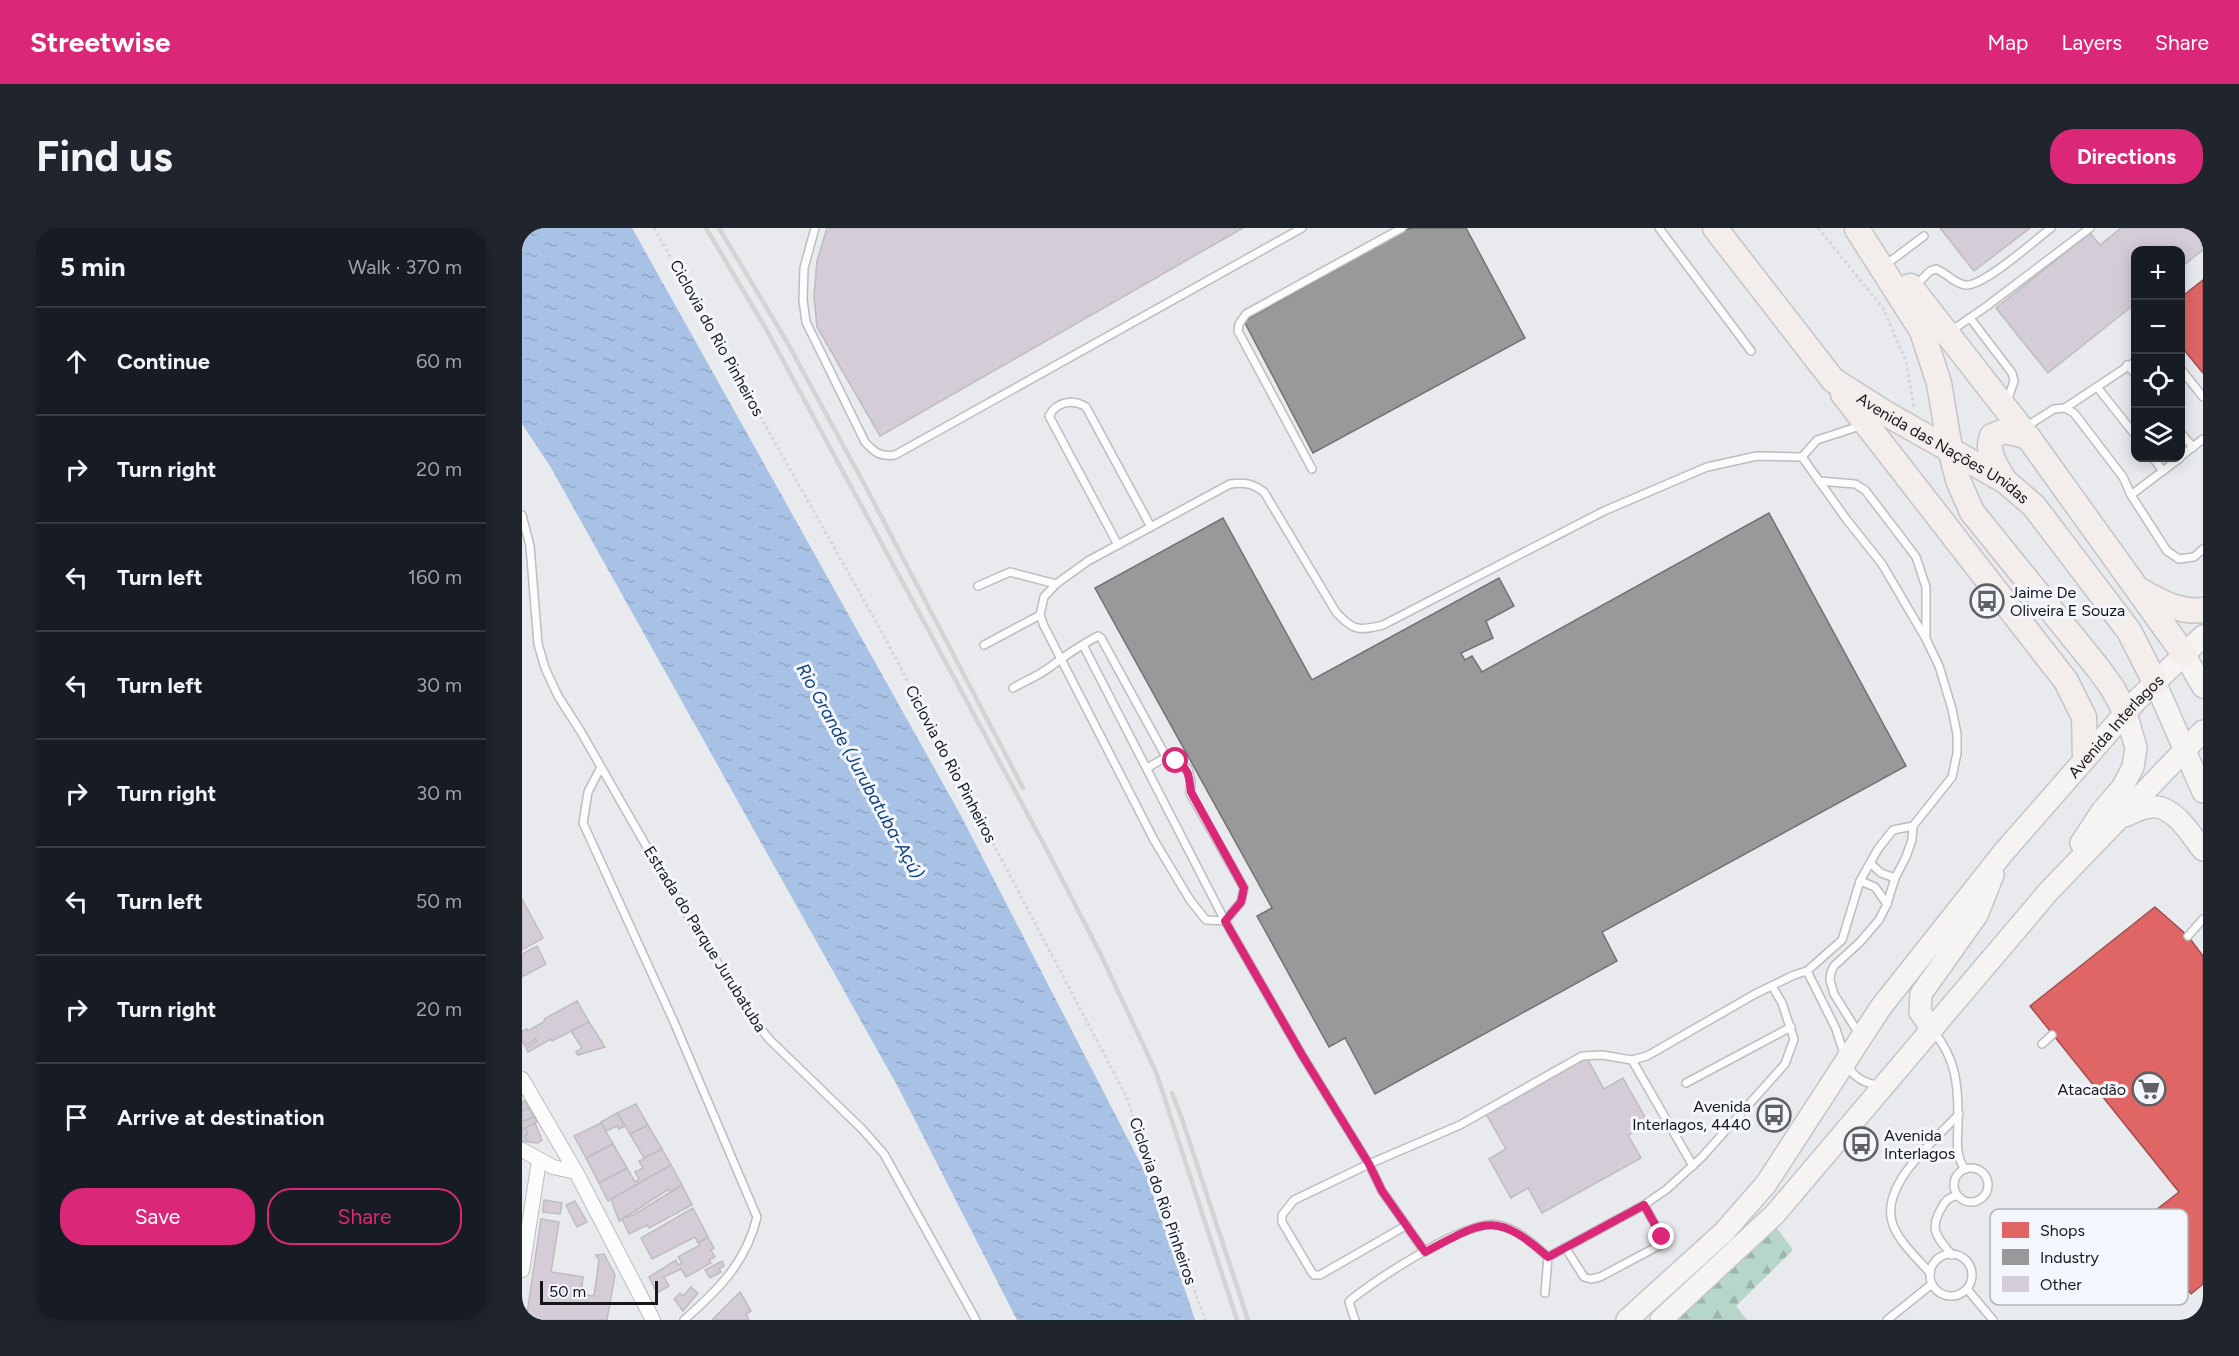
<!DOCTYPE html>
<meta charset="utf-8">
<style>
body{margin:0;font-family:Figtree,sans-serif;background:#20242c;color:#f1f3f6}
.controls{position:absolute;right:18px;top:18px;display:grid;overflow:hidden;border-radius:12px;box-shadow:0 3px 15px #0003}
.controls button{width:54px;height:54px;display:grid;place-items:center;padding:0;border:0;border-bottom:2px solid #363941;background:#171b24;color:#f1f3f6;font:30px sans-serif}
.scale{position:absolute;left:18px;bottom:15px;width:118px;box-sizing:border-box;padding-left:6px;border:3px solid #16171a;border-top:0;font-size:16px;line-height:21px;white-space:nowrap;color:#16171a;-webkit-text-stroke:4px #f3f6fd;paint-order:stroke}
.stop{position:absolute;width:18px;height:18px;margin:-14px;border:4px solid #db2777;border-radius:50%;background:#fff}
.stop.end{background:#db2777;border-color:#fff;box-shadow:0 2px 6px #0008}
.list{margin:0;padding:0;list-style:none}
h2{display:flex;justify-content:space-between;align-items:center;height:78px;margin:0;padding:0 24px;font-size:26px}
h2 small{font-size:20px;font-weight:400;color:#9ea1a6}
.list li{display:grid;grid-template-columns:39px 1fr auto;gap:18px;align-items:center;box-sizing:border-box;height:108px;padding:0 24px;border-top:2px solid #363941}
.list b{display:block;font-size:22px;white-space:nowrap}
.list em{font-size:20px;font-style:normal;color:#9ea1a6}
.actions{display:flex;gap:12px;padding:18px 24px}
.actions a{flex:1;padding:14px 0;border:2px solid #db2777;border-radius:24px;text-align:center;font-size:21px;color:#db2777}
.actions .main{background:#db2777;color:#fff}
.icon{flex:none;width:33px;height:33px;fill:none;stroke:currentColor;stroke-width:2;stroke-linecap:round;stroke-linejoin:round}
.map{position:relative;flex:none;width:1681px;height:1092px;overflow:hidden;border-radius:24px}
header{display:flex;align-items:center;gap:36px;box-sizing:border-box;height:84px;padding:0 30px;background:#db2777;color:#fff}
header strong{font-size:28px}
nav{display:flex;gap:33px;margin-inline-start:auto;font-size:21px}
.intro{display:flex;align-items:center;justify-content:space-between;box-sizing:border-box;height:144px;padding:0 36px}
h1{margin:0;font-size:42px}
.button{padding:15px 27px;border-radius:24px;background:#db2777;color:#fff;font-size:21px;font-weight:700}
main{display:flex;gap:36px;padding:0 36px}
aside{flex:1;background:#171b24;border-radius:24px;box-shadow:0 3px 15px #0003}
.map>svg:first-child{display:block}
</style>
<header>
<strong>Streetwise</strong>
<nav><a>Map</a><a>Layers</a><a>Share</a></nav>
</header>
<div class="intro"><h1>Find us</h1><a class="button">Directions</a></div>
<main>
<aside>
<h2>5 min<small>Walk · 370 m</small></h2>
<ul class="list">
<li><svg class="icon" aria-label="ahead" viewBox="0 0 24 24"><path d="M12 20V5M6 11l6-6 6 6"/></svg><div><b>Continue</b></div><em>60 m</em></li>
<li><svg class="icon" aria-label="right" viewBox="0 0 24 24"><path d="M7 20v-9h11M14 6l5 5-5 5"/></svg><div><b>Turn right</b></div><em>20 m</em></li>
<li><svg class="icon" aria-label="left" viewBox="0 0 24 24"><path d="M17 20v-9H6M10 6l-5 5 5 5"/></svg><div><b>Turn left</b></div><em>160 m</em></li>
<li><svg class="icon" aria-label="left" viewBox="0 0 24 24"><path d="M17 20v-9H6M10 6l-5 5 5 5"/></svg><div><b>Turn left</b></div><em>30 m</em></li>
<li><svg class="icon" aria-label="right" viewBox="0 0 24 24"><path d="M7 20v-9h11M14 6l5 5-5 5"/></svg><div><b>Turn right</b></div><em>30 m</em></li>
<li><svg class="icon" aria-label="left" viewBox="0 0 24 24"><path d="M17 20v-9H6M10 6l-5 5 5 5"/></svg><div><b>Turn left</b></div><em>50 m</em></li>
<li><svg class="icon" aria-label="right" viewBox="0 0 24 24"><path d="M7 20v-9h11M14 6l5 5-5 5"/></svg><div><b>Turn right</b></div><em>20 m</em></li>
<li><svg class="icon" aria-label="arrive" viewBox="0 0 24 24"><path d="M6 21V4h12l-3 4 3 4H6"/></svg><div><b>Arrive at destination</b></div></li>
</ul>
<div class="actions"><a class="main">Save</a><a>Share</a></div>
</aside>
<div class="map">
<svg width="1681" height="1092" viewBox="0 0 1681 1092">
<defs>
<pattern id="forest-firs" width="22" height="20" patternUnits="userSpaceOnUse" patternTransform="scale(1.5)"><rect width="22" height="20" fill="#b5d6c8"/><path d="M5 1l3.5 6h-7zM16 11l3.5 6h-7z" fill="#9bb7ab"/></pattern>
<pattern id="water-ripples" width="26" height="14" patternUnits="userSpaceOnUse" patternTransform="scale(1.5)"><rect width="26" height="14" fill="#a8c2e5"/><path d="M2 4q2-2 4 0t4 0M15 11q2-2 4 0t4 0" fill="none" stroke="#90a6c4"/></pattern>
</defs>
<rect width="100%" height="100%" fill="#e8eaed"/>
<polygon fill="url(#forest-firs)" points="1253,998 1271,1022 1214,1078 1225,1092 1147,1092"/>
<polygon fill="url(#water-ripples)" points="0,0 110,0 438,586 626,950 673,1092 495,1092 376,859 28,238 0,196"/>
<g fill="#e06666" stroke="#a34e4f" stroke-width="1.5">
<polygon points="1681,52 1681,145 1658,117 1658,70"/>
<polygon points="1633,679 1666,708 1681,728 1681,1056 1669,1066 1615,997 1657,964 1508,778"/>
</g>
<g fill="#999" stroke="#727273" stroke-width="1.5">
<polygon points="888,0 944,0 1003,110 791,225 722,93"/>
<polygon points="1247,285 1384,538 1080,704 1095,733 853,866 823,810 807,819 735,688 750,680 573,360 701,290 790,452 977,350 992,378 964,393 971,410 939,425 943,432 950,428 960,444"/>
</g>
<g fill="#d4cdd8" stroke="#bdbdbf" stroke-width="1.5">
<polygon points="305,0 721,0 358,208 295,99 292,68 295,33"/>
<polygon points="1418,0 1508,0 1452,43"/>
<polygon points="1599,0 1681,0 1681,22 1658,40 1658,22 1614,22 1614,75 1526,145 1474,80 1568,5 1578,17"/>
<polygon points="0,671 21,710 0,722"/>
<polygon points="15,718 24,736 0,749 0,726"/>
<polygon points="55,773 67,794 30,813 29,811 6,824 4,820 15,813 14,811 3,818 0,813 0,803 5,801 6,803 23,793 22,791"/>
<polygon points="67,794 83,819 56,827 54,824 60,820 49,803"/>
<polygon points="1065,830 1082,861 1101,850 1127,896 1106,907 1119,930 1020,985 1006,960 989,970 967,931 984,921 964,886"/>
<polygon points="2,873 7,880 0,883 0,874"/>
<polygon points="114,876 126,897 108,906 95,885"/>
<polygon points="7,880 12,889 0,894 0,883"/>
<polygon points="95,885 103,898 97,901 95,898 84,903 79,894"/>
<polygon points="12,889 15,894 0,902 0,894"/>
<polygon points="13,895 20,912 16,915 6,914 2,908 6,906 3,900"/>
<polygon points="79,895 91,916 64,930 52,908"/>
<polygon points="126,897 140,921 122,930 108,906"/>
<polygon points="3,900 6,906 2,908 6,914 0,913 0,902"/>
<polygon points="91,916 105,940 77,955 64,930"/>
<polygon points="140,921 149,937 86,973 77,955 105,940 113,954 117,951 113,944 121,940 117,933"/>
<polygon points="149,937 160,957 148,964 147,961 97,993 89,971"/>
<polygon points="160,957 170,977 127,1000 125,997 107,1006 100,991 111,987"/>
<polygon points="22,972 40,975 38,986 21,984"/>
<polygon points="53,973 65,994 55,999 44,977"/>
<polygon points="171,980 186,1009 176,1015 173,1009 130,1031 119,1010"/>
<polygon points="19,991 37,994 29,1044 61,1049 59,1066 72,1068 77,1032 74,1027 82,1026 93,1047 85,1092 4,1092"/>
<polygon points="186,1009 192,1020 189,1022 193,1029 187,1032 189,1035 164,1049 159,1041 142,1049 147,1058 135,1065 127,1049 154,1032 156,1037 160,1035 156,1029 178,1017 177,1015"/>
<polygon points="200,1033 202,1038 197,1041 199,1044 188,1050 183,1042"/>
<polygon points="169,1059 176,1065 161,1083 152,1071 158,1065 161,1068"/>
<polygon points="218,1064 229,1083 224,1086 227,1092 190,1092"/>
</g>
<g fill="none" stroke-linecap="round" stroke-linejoin="round">
<defs>
<g id="lane">
<path d="M293 0 282 40 281 72 284 94 343 214C353 225 359 229 373 227L780 0"/>
<polyline points="1137,0 1229,123"/>
<polyline points="1366,35 1402,8"/>
<path d="M1392 59 1408 43 1414 41C1425 45 1431 55 1443 57 1460 60 1513 12 1529 0"/>
<polyline points="1448,90 1490,145 1492,153 1485,174"/>
<polyline points="1429,103 1465,78 1568,0"/>
<polyline points="1605,137 1614,147"/>
<polyline points="1658,140 1681,169"/>
<polyline points="1575,159 1614,208"/>
<polyline points="1543,180 1552,185 1601,249 1609,267 1658,230"/>
<polyline points="1505,198 1532,181 1543,180 1614,133"/>
<polyline points="1658,204 1671,219"/>
<polyline points="1280,229 1325,292 1360,336 1404,411 1417,438 1430,481 1435,506 1435,525 1430,549 1391,598 1390,612 1384,629 1373,650 1365,676 1357,692 1338,714 1312,738 1309,744 1308,752 1312,766 1337,806"/>
<polyline points="1658,229 1681,211"/>
<polyline points="1631,230 1641,243"/>
<polyline points="790,241 716,103 717,96 724,86 880,0"/>
<polyline points="1297,253 1333,256 1343,262 1382,313 1394,329 1404,359 1404,409"/>
<polyline points="1609,267 1645,323 1657,331 1672,329 1681,321"/>
<polyline points="0,287 8,318 16,416 23,440 36,468 59,504 138,642 229,789 248,812 340,901 362,926 454,1092"/>
<path d="M596 317 527 188C535 173 551 171 564 179L629 299"/>
<polyline points="456,358 488,344 534,356"/>
<polyline points="462,417 518,387"/>
<path d="M491 460C503 453 518 447 528 439 544 427 559 417 576 408L579 410 642 525 666 541 669 554 668 565 722 660 719 674 703 693 561 417"/>
<path d="M79 539 66 564 61 595 152 794 235 989C224 1035 196 1062 162 1092"/>
<polyline points="625,540 646,528"/>
<polyline points="1348,635 1359,645 1373,650"/>
<polyline points="1338,653 1353,659 1365,676"/>
<polyline points="1666,708 1681,691"/>
<path d="M1412 804C1433 830 1436 854 1436 887 1437 904 1431 926 1443 941"/>
<polyline points="1520,816 1530,807"/>
<polyline points="1322,826 1314,801 1285,743 1320,712 1338,653 1356,621 1371,602 1391,598"/>
<polyline points="1110,832 1171,938"/>
<path d="M1325 837C1332 849 1343 856 1357 857"/>
<polyline points="1164,855 1269,799"/>
<circle cx="1449" cy="957" r="17"/>
<polyline points="885,997 798,1047 792,1047 789,1043 760,994 760,987 772,972 847,936 938,897 1060,828 1080,827 1110,832 1125,828 1233,766 1272,747 1285,743"/>
<polyline points="1043,1019 1062,1049 1069,1051 1078,1049 1138,1017 1140,1009 1122,977"/>
<path d="M903 1024 860 963 847 936 780 827 703 693 684 692 668 672 632 612 522 398 518 387 522 369 534 356 566 333 708 256C722 254 730 255 742 264L814 384C831 403 837 403 861 397L1082 283 1185 239 1235 228 1280 229 1295 212 1341 197"/>
<circle cx="1429" cy="1047" r="21"/>
<path d="M1430 1027C1415 1009 1406 1002 1420 979 1423 973 1427 969 1434 968"/>
<path d="M1408 1045C1395 1030 1378 1015 1371 997 1356 958 1413 912 1437 886"/>
<polyline points="1445,1061 1471,1092"/>
<polyline points="1023,1065 1026,1029 1122,977 1145,961 1180,929 1263,836 1272,811 1260,775 1250,758"/>
<path d="M833 1092 827 1074 831 1070C857 1050 945 991 975 997 994 1000 1012 1016 1026 1029"/>
<polyline points="1365,1092 1410,1056"/>
</g>
<g id="street">
<polyline points="0,851 54,944 131,1092"/>
<polyline points="0,922 31,939 54,944"/>
<polyline points="0,1042 17,933"/>
</g>
<g id="primary">
<polyline points="1662,426 1681,459"/>
<polyline points="1633,454 1681,564"/>
<path d="M1603 588C1612 584 1624 577 1635 579 1655 582 1669 607 1681 622"/>
<polyline points="1559,615 1580,583 1600,560 1611,539 1614,520 1604,485"/>
<polyline points="1410,801 1398,784 1399,766 1455,687 1471,647"/>
<path id="s1" d="M1105 1092 1202 1004 1244 956 1359 779 1481 625 1613 474 1681 408"/>
<polyline points="1139,1092 1253,986 1527,663 1681,503"/>
</g>
<g id="highway">
<path id="s2" d="M1193 0 1311 152 1363 185 1483 253 1512 278 1607 403 1633 454"/>
<polyline points="1335,1 1400,103 1417,155 1428,221 1436,252 1450,284 1576,440 1591,461 1604,485"/>
<polyline points="1388,58 1506,209 1662,426"/>
<polyline points="1321,166 1544,453 1562,489 1563,529"/>
<path d="M1483 253C1475 239 1463 225 1470 208L1483 203 1506 209"/>
<path d="M1619 363C1640 374 1657 385 1681 382"/>
</g>
</defs>
<use href="#lane" stroke="#bcbdc0" stroke-width="10"/>
<use href="#street" stroke="#bcbdc0" stroke-width="16"/>
<use href="#primary" stroke="#c4c5c6" stroke-width="24"/>
<use href="#highway" stroke="#c4c5c6" stroke-width="27"/>
<g stroke="#d5d6d6" stroke-width="3" stroke-dasharray="3 3" stroke-linecap="butt">
<polyline points="132,0 362,408 604,868 683,1092"/>
<polyline points="1296,0 1361,80 1384,133 1392,180"/>
</g>
<use href="#lane" stroke="#fcfcfc" stroke-width="7"/>
<use href="#street" stroke="#fcfcfc" stroke-width="14"/>
<use href="#primary" stroke="#f6f3f3" stroke-width="21"/>
<use href="#highway" stroke="#f3edec" stroke-width="24"/>
<g stroke="#d4d4d4" stroke-width="4.5">
<polyline points="184,0 243,99 526,624 577,723 634,844 715,1092"/>
<polyline points="197,0 265,114 347,265 501,560"/>
<polyline points="650,865 660,891 726,1092"/>
</g>
</g>
<g fill="none" stroke-linecap="round" stroke-linejoin="round">
<path stroke="#db2777" stroke-width="8" d="M654 533C668 541 667 550 669 564L722 660 719 674 703 693 780 827 847 936 860 963 903 1024C961 994 972 981 1026 1029L1122 977 1140 1009"/>
</g>
<defs>
<symbol id="bus-ring" viewBox="-11 -11 22 22"><circle r="9.5" fill="#f3f6fd" stroke="#606164" stroke-width="1.5"/><path d="M-5-6H5V4H4V6H2V4H-2V6H-4V4H-5ZM-3.5-4V0h7V-4ZM-3.5 1.2v1.5H-2V1.2ZM2 1.2v1.5H3.5V1.2Z" fill="#606164"/></symbol>
<symbol id="supermarket-ring" viewBox="-11 -11 22 22"><circle r="9.5" fill="#f3f6fd" stroke="#606164" stroke-width="1.5"/><path d="M-6-5.5h2.5l.6 2H6L4.5 2H-2.5L-4.4-4H-6ZM-1.5 3.2a1.3 1.3 0 1 0 .1 0ZM3 3.2a1.3 1.3 0 1 0 .1 0Z" fill="#606164"/></symbol>
</defs>
<g fill-rule="evenodd">
<use href="#bus-ring" x="1446" y="354" width="38" height="38"/>
<use href="#supermarket-ring" x="1608" y="842" width="38" height="38"/>
<use href="#bus-ring" x="1233" y="868" width="38" height="38"/>
<use href="#bus-ring" x="1320" y="897" width="38" height="38"/>
</g>
<g text-anchor="middle" dominant-baseline="central" stroke-width="6" stroke-linejoin="round" paint-order="stroke">
<g font-size="16" fill="#16171a" stroke="#f3f6fd">
<text transform="translate(195 110) rotate(61)">Ciclovia do Rio Pinheiros</text>
<text stroke="none"><textPath href="#s2" startOffset="322">Avenida das Nações Unidas</textPath></text>
<text stroke="none"><textPath href="#s1" startOffset="772">Avenida Interlagos</textPath></text>
<text transform="translate(429 536) rotate(62)">Ciclovia do Rio Pinheiros</text>
<text transform="translate(183 711) rotate(58)">Estrada do Parque Jurubatuba</text>
<text transform="translate(641 973) rotate(71)">Ciclovia do Rio Pinheiros</text>
</g>
<g font-size="16" fill="#16171a" stroke="#f3f6fd" text-anchor="start">
<text x="1488" y="364">Jaime De<tspan x="1488" dy="18">Oliveira E Souza</tspan></text>
<text x="1604" y="861" text-anchor="end">Atacadão</text>
<text x="1229" y="878" text-anchor="end">Avenida<tspan x="1229" dy="18">Interlagos, 4440</tspan></text>
<text x="1362" y="907">Avenida<tspan x="1362" dy="18">Interlagos</tspan></text>
</g>
<g font-size="18" font-style="italic" fill="#103f7a" stroke="#f3f6fd">
<text transform="translate(338 543) rotate(61)">Rio Grande (Jurubatuba-Açú)</text>
</g>
</g>
<rect x="1468" y="981" width="198" height="96" rx="9" fill="#f3f6fd" stroke="#b1b3b9" stroke-width="1.5"/>
<rect x="1480" y="994" width="27" height="16" fill="#e06666"/>
<rect x="1480" y="1021" width="27" height="16" fill="#999"/>
<rect x="1480" y="1048" width="27" height="16" fill="#d4cdd8"/>
<g font-size="16" fill="#16171a">
<text x="1518" y="1008">Shops</text>
<text x="1518" y="1035">Industry</text>
<text x="1518" y="1062">Other</text>
</g>
</svg>
<div class="controls">
<button>+</button>
<button>−</button>
<button><svg class="icon" aria-label="locate" viewBox="0 0 24 24"><circle cx="12" cy="12" r="6"/><path d="M12 2v4M12 18v4M2 12h4M18 12h4"/></svg></button>
<button><svg class="icon" aria-label="layers" viewBox="0 0 24 24"><path d="M12 4l9 5-9 5-9-5zM3 14l9 5 9-5"/></svg></button>
</div>
<div class="scale">50 m</div>
<div class="stop" style="left:654px;top:533px"></div>
<div class="stop end" style="left:1140px;top:1009px"></div>
</div>
</main>
